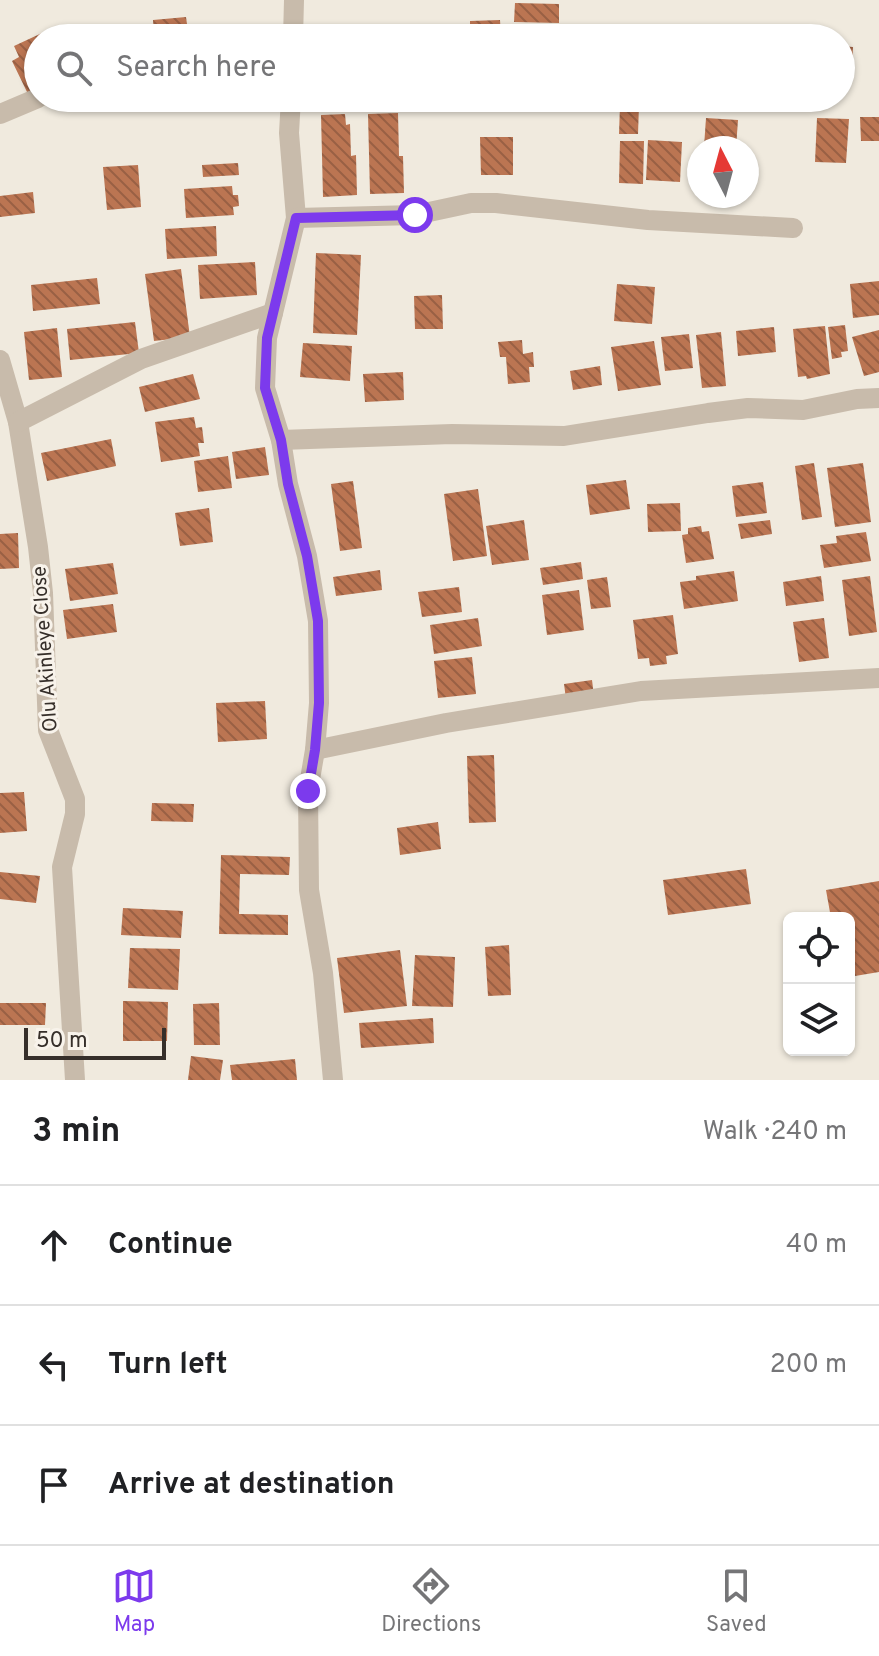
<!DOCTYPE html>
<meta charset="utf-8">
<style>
body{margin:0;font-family:Overpass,sans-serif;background:#f6f6f6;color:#202124}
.controls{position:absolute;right:24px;bottom:24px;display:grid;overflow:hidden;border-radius:12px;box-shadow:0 2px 6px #0004}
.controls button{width:72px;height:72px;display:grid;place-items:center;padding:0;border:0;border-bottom:2px solid #e0e0e0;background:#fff;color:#202124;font:40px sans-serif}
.compass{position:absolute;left:687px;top:136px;width:72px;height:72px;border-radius:50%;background:#fff;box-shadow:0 2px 6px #0004;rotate:354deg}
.scale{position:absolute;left:24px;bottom:20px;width:142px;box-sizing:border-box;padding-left:8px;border:4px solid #362f2a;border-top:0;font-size:22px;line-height:28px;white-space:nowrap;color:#362f2a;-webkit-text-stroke:6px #f8f3eb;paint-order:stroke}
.stop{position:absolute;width:24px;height:24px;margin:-18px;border:6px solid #7c3aed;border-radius:50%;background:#fff}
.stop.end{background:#7c3aed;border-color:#fff;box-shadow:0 2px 8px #0008}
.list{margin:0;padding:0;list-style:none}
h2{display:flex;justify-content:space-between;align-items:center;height:104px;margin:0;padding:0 32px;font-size:34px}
h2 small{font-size:26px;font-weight:400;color:#757577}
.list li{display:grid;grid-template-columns:52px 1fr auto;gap:24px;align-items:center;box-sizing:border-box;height:120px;padding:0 32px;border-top:2px solid #e0e0e0}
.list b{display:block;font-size:30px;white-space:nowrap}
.list em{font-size:26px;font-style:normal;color:#757577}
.icon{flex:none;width:44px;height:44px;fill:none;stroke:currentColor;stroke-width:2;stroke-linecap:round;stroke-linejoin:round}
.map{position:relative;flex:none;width:879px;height:1080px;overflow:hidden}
.search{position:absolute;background:#fff;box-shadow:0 2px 6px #0004;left:24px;right:24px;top:24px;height:88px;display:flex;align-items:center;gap:20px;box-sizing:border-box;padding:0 28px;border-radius:44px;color:#757577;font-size:30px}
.sheet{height:464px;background:#fff}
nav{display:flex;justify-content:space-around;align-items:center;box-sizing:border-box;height:112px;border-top:2px solid #e0e0e0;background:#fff;font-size:22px;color:#757577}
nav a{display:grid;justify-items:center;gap:4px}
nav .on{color:#7c3aed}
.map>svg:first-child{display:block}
</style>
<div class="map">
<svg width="879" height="1080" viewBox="0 0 879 1080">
<defs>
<pattern id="building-back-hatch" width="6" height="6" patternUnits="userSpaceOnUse" patternTransform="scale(2)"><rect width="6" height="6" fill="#bb7552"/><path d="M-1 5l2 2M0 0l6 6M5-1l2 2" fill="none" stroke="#996044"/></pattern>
</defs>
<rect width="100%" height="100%" fill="#f0eade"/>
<g fill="url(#building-back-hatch)">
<polygon points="515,3 559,4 559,23 514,22"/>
<polygon points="186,17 189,38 154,38 153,20"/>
<polygon points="500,20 501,38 470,38 470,21"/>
<polygon points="42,33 44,38 38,38 38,89 28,94 12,61 19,57 14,46"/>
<polygon points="406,34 407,38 360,38 360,35"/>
<polygon points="841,46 853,47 851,85 841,84"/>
<polygon points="206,98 233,98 234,107 206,107"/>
<polygon points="238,98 260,98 260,103 239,104"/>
<rect x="723" y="98" width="28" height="9"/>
<polygon points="764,98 793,98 794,104 764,106"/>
<polygon points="620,105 639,105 638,134 619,134"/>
<polygon points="398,113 399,156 403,156 404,193 370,194 368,114"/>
<polygon points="345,114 346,125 350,124 351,156 356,155 357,195 323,197 321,115"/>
<polygon points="860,117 879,117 879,141 861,141"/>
<polygon points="706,118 738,120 736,148 704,147"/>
<polygon points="817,118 849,119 846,163 815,162"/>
<polygon points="480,137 513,137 513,175 481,175"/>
<polygon points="648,140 682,142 680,182 646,180"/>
<polygon points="620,141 644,141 643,184 619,183"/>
<polygon points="238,163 239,175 203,177 202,165"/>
<polygon points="138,165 141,207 107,210 103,167"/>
<polygon points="232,186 233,195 238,195 239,206 233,207 234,215 186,218 184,189"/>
<polygon points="33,192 35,213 0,217 0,196"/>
<polygon points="216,226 217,256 167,259 165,229"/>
<polygon points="316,253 361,255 357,335 313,333"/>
<polygon points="255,262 257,295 200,299 198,265"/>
<polygon points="181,269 190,337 154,341 145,274"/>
<polygon points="97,278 100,304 33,311 31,285"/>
<polygon points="879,281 879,315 853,318 850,284"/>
<polygon points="617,284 655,287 652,324 614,321"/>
<polygon points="442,295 443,329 415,329 414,296"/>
<polygon points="135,322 139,353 70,360 67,329"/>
<polygon points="845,325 848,351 841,352 842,357 832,359 828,327"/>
<polygon points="825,326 830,374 807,379 806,376 798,377 793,329"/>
<polygon points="774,327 776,352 738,356 736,331"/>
<polygon points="57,328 62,377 29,380 24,332"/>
<polygon points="879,330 879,372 864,376 852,337"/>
<polygon points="721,332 726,386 702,388 696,335"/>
<polygon points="689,334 693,368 665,371 661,337"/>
<polygon points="522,340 523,354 533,352 534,367 529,367 530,382 508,384 506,357 500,357 498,342"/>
<polygon points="654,341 661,385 618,391 611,347"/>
<polygon points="303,343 352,346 350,381 300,377"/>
<polygon points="600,366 602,385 573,390 570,371"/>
<polygon points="403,372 404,400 365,402 363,374"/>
<polygon points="193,374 200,399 145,412 139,387"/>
<polygon points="194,417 196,428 202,427 204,443 198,443 200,456 161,462 155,422"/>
<polygon points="111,439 116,466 47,481 41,453"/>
<polygon points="265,447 269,475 236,479 232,452"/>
<polygon points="228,456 232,488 198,492 194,461"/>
<polygon points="814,463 822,517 802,520 795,466"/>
<polygon points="863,463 871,522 835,527 827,468"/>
<polygon points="626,480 630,509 590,515 586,485"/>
<polygon points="353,481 362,548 340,551 331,484"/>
<polygon points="763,482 767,513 736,517 732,486"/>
<polygon points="478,489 487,556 453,561 444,494"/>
<polygon points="680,503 681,531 648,532 647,504"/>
<polygon points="209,508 213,542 180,546 175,513"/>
<polygon points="524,520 529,560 492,565 486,526"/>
<polygon points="770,520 772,534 741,539 738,524"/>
<polygon points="701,526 702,532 709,531 714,559 686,563 682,535 688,534 688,528"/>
<polygon points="866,532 871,561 824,568 820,545 837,543 836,536"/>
<polygon points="18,533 19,568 0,569 0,534"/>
<polygon points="581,562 583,579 543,585 540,568"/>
<polygon points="113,563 118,594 70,601 65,569"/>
<polygon points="380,570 382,590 336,596 333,577"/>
<polygon points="734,571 738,601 684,609 680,582 696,580 696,576"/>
<polygon points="821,576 824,601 786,606 783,582"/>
<polygon points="870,576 877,632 849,636 842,580"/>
<polygon points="607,577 611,607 591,609 587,580"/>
<polygon points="459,587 462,612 422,617 418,592"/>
<polygon points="579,590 584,630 547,635 542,595"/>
<polygon points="113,604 117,632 67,639 63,610"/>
<polygon points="673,615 678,654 666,656 667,664 650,666 649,658 638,659 633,620"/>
<polygon points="478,618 482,646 434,654 430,625"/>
<polygon points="824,618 829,658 799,662 793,622"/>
<polygon points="472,657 476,694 438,698 434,661"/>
<polygon points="592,680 594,696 566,699 564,684"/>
<polygon points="265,701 267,739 218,742 216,703"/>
<polygon points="494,755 496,822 469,823 467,756"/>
<polygon points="24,792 27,831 0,833 0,793"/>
<polygon points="152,803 194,804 193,822 151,821"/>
<polygon points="438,822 441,849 400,855 397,828"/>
<polygon points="221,855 290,857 289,875 240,874 239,914 288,915 288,935 219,934"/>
<polygon points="746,869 751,904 668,915 663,880"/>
<polygon points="0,872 40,876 36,903 0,899"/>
<polygon points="879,881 879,972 849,977 849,918 831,918 826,890"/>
<polygon points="123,908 183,911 181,938 121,935"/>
<polygon points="509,945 511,995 488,996 485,947"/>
<polygon points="130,948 180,949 178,990 128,988"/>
<polygon points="400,950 407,1006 344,1013 337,958"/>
<polygon points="415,955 455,957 453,1007 412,1006"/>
<polygon points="123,1001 168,1002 167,1041 123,1041"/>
<polygon points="0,1003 46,1003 45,1025 0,1025"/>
<polygon points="219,1003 220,1045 194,1045 193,1004"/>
<polygon points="433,1018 434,1043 361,1048 359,1023"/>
<polygon points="191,1056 223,1060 220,1080 188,1080"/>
<polygon points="295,1059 297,1080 232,1080 230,1065"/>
</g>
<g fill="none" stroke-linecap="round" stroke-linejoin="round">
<g stroke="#c8bbab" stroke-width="20">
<polyline points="248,38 256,38"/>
<polyline points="293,38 294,0"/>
<polyline points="291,98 289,133 296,218 267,338 265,388 281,440 288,484 307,556 318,621 319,703 315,750 308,791 309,890 323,973 333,1080"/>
<polyline points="0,114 38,98"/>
<polyline points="296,218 415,215 471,203 496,203 648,220 793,228"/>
<polyline points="0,360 18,422 38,547 43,593 48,730 75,799 75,814 62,867 75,1080"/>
<polyline points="18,422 141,359 273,313"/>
<polyline points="281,440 452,434 564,436 708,413 748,408 803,410 857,399 879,398"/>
<polyline points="315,750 446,723 641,691 879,678"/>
</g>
</g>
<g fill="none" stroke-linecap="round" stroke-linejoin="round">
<polyline stroke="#7c3aed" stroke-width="10" points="308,791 315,750 319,703 318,621 307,556 288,484 281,440 265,388 267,338 296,218 415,215"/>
</g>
<g text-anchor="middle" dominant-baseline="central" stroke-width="6" stroke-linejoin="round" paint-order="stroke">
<g font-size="20" fill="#362f2a" stroke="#f8f3eb">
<text transform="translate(46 649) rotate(-94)">Olu Akinleye Close</text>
</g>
</g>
</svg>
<div class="controls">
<button><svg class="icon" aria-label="locate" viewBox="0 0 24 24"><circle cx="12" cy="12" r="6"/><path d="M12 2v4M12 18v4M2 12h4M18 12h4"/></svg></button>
<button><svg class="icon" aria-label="layers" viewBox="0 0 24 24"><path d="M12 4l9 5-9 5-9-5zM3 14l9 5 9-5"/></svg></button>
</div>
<svg class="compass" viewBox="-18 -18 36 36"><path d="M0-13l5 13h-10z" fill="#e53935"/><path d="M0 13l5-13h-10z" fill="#757577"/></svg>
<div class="scale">50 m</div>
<div class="stop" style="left:415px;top:215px"></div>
<div class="stop end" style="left:308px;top:791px"></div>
<div class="search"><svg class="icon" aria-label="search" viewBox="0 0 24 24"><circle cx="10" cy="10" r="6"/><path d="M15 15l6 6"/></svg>Search here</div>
</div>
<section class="sheet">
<h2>3 min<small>Walk · 240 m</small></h2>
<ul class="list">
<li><svg class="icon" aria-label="ahead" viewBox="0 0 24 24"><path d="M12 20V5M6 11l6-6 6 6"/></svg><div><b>Continue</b></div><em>40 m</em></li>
<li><svg class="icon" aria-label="left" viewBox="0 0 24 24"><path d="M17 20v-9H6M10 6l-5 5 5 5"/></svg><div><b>Turn left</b></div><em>200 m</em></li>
<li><svg class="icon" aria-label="arrive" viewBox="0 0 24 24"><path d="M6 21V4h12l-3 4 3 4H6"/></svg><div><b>Arrive at destination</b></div></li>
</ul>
</section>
<nav>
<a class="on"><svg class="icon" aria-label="map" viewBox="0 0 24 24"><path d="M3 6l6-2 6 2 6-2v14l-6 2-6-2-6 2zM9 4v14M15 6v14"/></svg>Map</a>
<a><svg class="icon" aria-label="directions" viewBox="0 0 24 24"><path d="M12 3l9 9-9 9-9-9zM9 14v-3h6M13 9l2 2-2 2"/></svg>Directions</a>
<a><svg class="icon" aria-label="saved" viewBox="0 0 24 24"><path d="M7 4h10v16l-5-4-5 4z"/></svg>Saved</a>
</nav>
